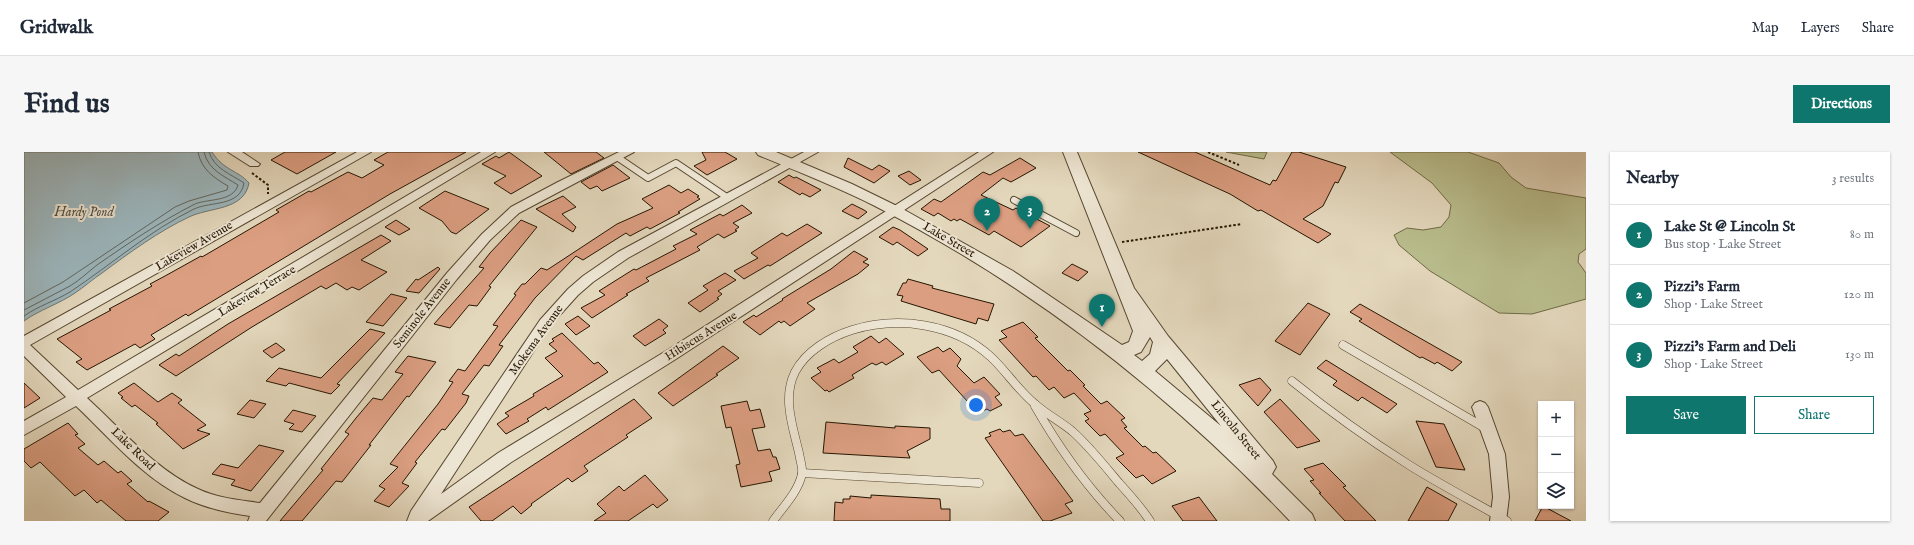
<!DOCTYPE html>
<meta charset="utf-8">
<style>
body{margin:0;font-family:"IM FELL English",serif;background:#f6f6f7;color:#1f2937}
.controls{position:absolute;right:12px;bottom:12px;display:grid;overflow:hidden;border-radius:0px;box-shadow:0 1px 3px #0004}
.controls button{width:36px;height:36px;display:grid;place-items:center;padding:0;border:0;border-bottom:1px solid #e0e1e3;background:#fff;color:#1f2937;font:20px sans-serif}
.you{position:absolute;left:952px;top:253px;width:14px;height:14px;margin:-10px;border:3px solid #fff;border-radius:50%;background:#1a73e8;box-shadow:0 0 0 6px #1a73e833}
.badge{display:grid;place-items:center;width:26px;height:26px;border-radius:50%;background:#0f766e;color:#fff;font-size:13px;font-weight:700}
.pin{position:absolute;translate:-50% -33px;filter:drop-shadow(0 1px 2px #0008)}
.pin::after{content:'';position:absolute;top:21px;width:14px;height:12px;background:inherit;clip-path:polygon(0 0,100% 0,50% 100%)}
.list{margin:0;padding:0;list-style:none}
h2{display:flex;justify-content:space-between;align-items:center;height:52px;margin:0;padding:0 16px;font-size:17px}
h2 small{font-size:13px;font-weight:400;color:#747a83}
.list li{display:grid;grid-template-columns:26px 1fr auto;gap:12px;align-items:center;box-sizing:border-box;height:60px;padding:0 16px;border-top:1px solid #e0e1e3}
.list b{display:block;font-size:15px;white-space:nowrap}
.list p{margin:0;font-size:13px;white-space:nowrap;color:#747a83}
.list em{font-size:13px;font-style:normal;color:#747a83}
.actions{display:flex;gap:8px;padding:12px 16px}
.actions a{flex:1;padding:9px 0;border:1px solid #0f766e;border-radius:0px;text-align:center;font-size:14px;color:#0f766e}
.actions .main{background:#0f766e;color:#fff}
.icon{flex:none;width:22px;height:22px;fill:none;stroke:currentColor;stroke-width:2;stroke-linecap:round;stroke-linejoin:round}
.map{position:relative;flex:none;width:1562px;height:369px;overflow:hidden;border-radius:0px}
header{display:flex;align-items:center;gap:24px;box-sizing:border-box;height:56px;padding:0 20px;background:#fff;border-bottom:1px solid #e0e1e3}
header strong{font-size:19px}
nav{display:flex;gap:22px;margin-inline-start:auto;font-size:14px}
.intro{display:flex;align-items:center;justify-content:space-between;box-sizing:border-box;height:96px;padding:0 24px}
h1{margin:0;font-size:28px}
.button{padding:10px 18px;border-radius:0px;background:#0f766e;color:#fff;font-size:14px;font-weight:700}
main{display:flex;gap:24px;padding:0 24px}
aside{flex:1;background:#fff;border-radius:0px;box-shadow:0 1px 3px #0004}
.map>svg:first-child{display:block}
</style>
<header>
<strong>Gridwalk</strong>
<nav><a>Map</a><a>Layers</a><a>Share</a></nav>
</header>
<div class="intro"><h1>Find us</h1><a class="button">Directions</a></div>
<main>
<div class="map">
<svg width="1562" height="369" viewBox="0 0 1562 369">
<rect width="100%" height="100%" fill="#e3d7bc"/>
<filter id="stains"><feTurbulence type="fractalNoise" baseFrequency=".005" numOctaves="4"/><feColorMatrix values="0 0 0 0 .2 0 0 0 0 .09 0 0 0 0 .02 0 0 0 .5 -.17"/></filter>
<radialGradient id="worn" r=".72"><stop offset=".6" stop-color="#630" stop-opacity="0"/><stop offset="1" stop-color="#630" stop-opacity=".3"/></radialGradient>
<g fill="#b9bd8d" stroke="#706a46">
<polygon points="1202,0 1243,0 1240,7"/>
<polygon points="1366,0 1444,0 1475,11 1487,25 1502,36 1562,46 1562,97 1555,102 1554,110 1562,121 1562,147 1508,162 1475,161 1406,119 1375,93 1370,83 1383,76 1399,78 1417,75 1425,65 1427,53 1408,31"/>
</g>
<path fill="#9cb6bd" stroke="#6d7671" d="M0 0H188C200 19 214 18 225 31 220 59 185 55 165 65 135 79 105 101 78 121 69 127 60 135 51 141 35 152 15 158 0 169Z"/>
<g fill="none" stroke-linecap="round" stroke-linejoin="round">
<g stroke="#61665e" stroke-width="1">
<path d="M0 151 39 130 151 55 165 49 203 38 204 34C190 26 177 17 174 0"/>
<path d="M0 158C15 150 31 142 46 134 56 128 64 120 73 113 103 92 136 70 169 53 181 46 209 51 214 33 200 24 184 18 180 0"/>
<path d="M0 164C14 154 31 149 46 140 88 112 125 79 170 57 187 49 216 55 220 31 207 22 190 17 185 0"/>
</g>
</g>
<g fill="#db9e81" stroke="#261600">
<polygon points="261,0 312,0 273,22 247,8"/>
<polygon points="364,0 442,0 366,42 164,164 162,162 127,183 131,187 116,196 111,192 63,218 52,210 58,207 33,187 87,158 85,157 128,134 126,132 141,124 177,104 178,105 255,60 252,58 285,39 287,40 324,20 338,26 360,13 350,8"/>
<polygon points="485,0 518,24 487,42 470,31 482,24 458,12 472,4 475,6"/>
<polygon points="520,0 572,0 580,6 547,22"/>
<polygon points="678,0 701,0 713,7 683,23 670,14 682,8"/>
<polygon points="1114,0 1171,0 1246,33 1249,28 1252,29 1268,0 1275,0 1322,15 1314,31 1311,30 1299,54 1279,67 1307,82 1294,91 1237,58 1234,59 1206,42"/>
<polygon points="824,6 848,18 855,13 866,19 850,31 820,15"/>
<polygon points="996,6 1012,16 987,30 979,26 957,43 989,58 992,56 1026,74 997,95 970,79 965,83 936,67 933,69 930,67 927,69 914,61 910,64 897,57 910,47 917,50 959,20 966,23"/>
<polygon points="589,13 606,26 578,39 573,34 566,37 557,30"/>
<polygon points="885,19 897,28 886,33 874,24"/>
<polygon points="765,23 770,26 772,25 797,38 786,45 778,41 776,43 754,30"/>
<polygon points="645,33 657,41 664,37 675,44 673,45 676,47 654,60 656,61 626,77 623,75 606,84 602,81 559,108 552,104 511,146 475,193 479,194 465,214 460,213 438,242 445,244 442,251 421,278 418,277 391,310 393,311 378,331 385,334 365,355 350,349 361,337 355,334 374,315 366,312 414,252 429,230 425,229 434,217 441,219 474,174 469,173 492,143 490,142 498,132 501,132 517,116 523,118 593,72 629,56 618,47"/>
<polygon points="421,39 448,50 465,57 432,82 427,80 418,69 395,56"/>
<polygon points="539,44 552,55 538,62 552,75 549,80 512,57"/>
<polygon points="828,52 840,58 843,60 834,67 818,59"/>
<polygon points="718,53 728,61 709,71 715,75 711,78 713,79 700,86 694,82 673,95 676,98 622,126 625,129 602,142 604,143 568,166 557,156 581,143 575,139 610,117 612,118 652,97 649,94 673,82 666,78 696,62 699,64"/>
<polygon points="372,68 386,77 375,83 361,75"/>
<polygon points="497,68 513,75 465,134 467,135 453,154 445,153 426,176 410,172 460,116 455,115 466,101"/>
<polygon points="783,72 798,81 746,114 744,113 720,127 710,119 734,106 727,101 758,81 763,84"/>
<polygon points="869,75 876,78 904,97 894,104 873,90 869,93 855,85"/>
<polygon points="357,83 367,89 337,108 363,120 335,138 328,135 323,138 312,131 302,137 297,134 228,175 152,224 135,213 152,202 155,204 204,172"/>
<polygon points="830,99 844,107 839,110 845,113 834,122 783,151 791,157 766,174 760,169 757,171 755,169 736,183 719,170 730,163 732,165 759,148 758,147 807,117"/>
<polygon points="1048,112 1064,120 1054,129 1038,121"/>
<polygon points="414,115 416,117 395,141 382,139 392,127 394,128"/>
<polygon points="701,121 712,128 694,139 698,142 693,146 695,147 676,160 664,151 684,138 679,134"/>
<polygon points="884,127 909,134 908,136 970,152 964,169 954,166 952,172 877,149 879,144 873,143 879,131 882,131"/>
<polygon points="367,142 383,146 359,174 342,170"/>
<polygon points="1284,151 1306,162 1276,203 1251,189"/>
<polygon points="1336,152 1438,210 1428,219 1413,210 1411,212 1398,205 1396,206 1335,169 1338,167 1326,160"/>
<polygon points="554,164 566,174 552,183 541,172"/>
<polygon points="635,167 644,174 639,178 642,181 621,194 609,184"/>
<polygon points="999,170 1014,185 1011,186 1044,219 1046,218 1061,233 1059,234 1077,252 1083,249 1101,266 1097,268 1103,275 1100,276 1119,295 1121,294 1129,301 1132,300 1152,319 1128,332 1119,323 1112,326 1092,306 1100,302 1081,282 1076,284 1061,269 1065,267 1060,262 1067,259 1050,241 1040,246 1030,235 1025,238 1012,224 1009,225 975,188 983,185 977,179"/>
<polygon points="346,177 361,181 313,232 316,233 307,242 265,231 262,234 242,229 255,216 297,226"/>
<polygon points="538,181 570,212 574,210 584,220 524,258 522,255 503,267 505,269 482,282 473,272 485,264 481,261 510,244 509,242 539,224 521,206 533,199 525,192 530,189 528,187"/>
<polygon points="847,184 855,191 862,186 880,202 862,213 858,210 852,213 848,211 828,223 830,226 805,240 803,238 801,239 787,226 797,220 793,216 810,207 815,211 834,200 829,195"/>
<polygon points="252,191 261,198 248,206 239,199"/>
<polygon points="699,194 715,206 692,222 694,223 649,254 634,241"/>
<polygon points="914,195 919,200 926,196 937,207 933,214 950,231 960,225 976,242 971,245 978,253 966,259 963,257 954,261 915,218 908,221 893,205"/>
<polygon points="384,204 412,210 385,245 383,244 369,262 345,293 347,293 318,330 312,329 278,369 256,369 299,318 297,317 325,282 321,280 332,266 349,246 358,248 379,222 371,220"/>
<polygon points="1302,208 1373,252 1363,261 1338,245 1334,249 1309,233 1313,229 1293,216"/>
<polygon points="1236,226 1247,238 1234,254 1215,233"/>
<polygon points="0,231 16,246 0,256"/>
<polygon points="110,231 134,250 148,241 158,248 154,251 182,273 173,278 186,282 159,297 132,272 134,271 111,253 108,255 97,246 99,245 94,241"/>
<polygon points="610,247 628,266 602,283 604,285 560,314 564,319 548,330 544,326 507,352 508,353 497,362 489,354 468,369 457,369 445,355"/>
<polygon points="1256,247 1296,289 1273,296 1240,260"/>
<polygon points="226,248 242,252 230,266 213,262"/>
<polygon points="723,249 726,259 736,257 741,275 728,277 734,299 746,297 749,305 752,305 756,317 745,320 748,329 717,335 712,313 716,312 707,275 702,276 697,254"/>
<polygon points="269,258 292,264 278,280 265,277 270,272 260,269"/>
<polygon points="1392,269 1420,272 1441,318 1412,315"/>
<polygon points="802,270 871,276 871,274 906,276 906,287 883,299 886,306 799,301"/>
<polygon points="44,271 54,282 51,283 61,292 54,296 74,313 80,309 94,321 97,319 108,329 103,332 124,350 125,349 145,360 134,369 102,369 77,348 73,351 60,338 51,344 16,310 7,316 0,309 0,297"/>
<polygon points="976,277 979,280 986,278 991,284 999,282 1049,349 1041,352 1048,361 1026,369 1019,369 961,286 967,284 965,281"/>
<polygon points="235,293 260,299 227,339 207,333 211,328 188,322 197,312 214,316"/>
<polygon points="1299,311 1322,334 1319,335 1352,369 1321,369 1295,341 1297,341 1286,329 1290,328 1280,317"/>
<polygon points="621,323 644,348 633,356 629,352 604,369 570,369 582,361 573,352 595,334 600,339"/>
<polygon points="1403,335 1433,352 1424,369 1384,369"/>
<polygon points="847,343 916,347 917,357 926,357 926,369 810,369 811,350 819,351 819,347 826,347 826,344 847,346"/>
<polygon points="1175,345 1193,369 1159,369 1148,354"/>
<polygon points="1519,354 1547,369 1511,369"/>
</g>
<g fill="none" stroke-linecap="round" stroke-linejoin="round">
<defs>
<g id="service-far1">
<polyline points="593,5 624,26 652,11 704,46"/>
<polyline points="990,48 1052,81"/>
</g>
<g id="service">
<polyline points="1319,193 1461,276"/>
<path d="M1268 229C1305 259 1344 287 1385 313 1417 333 1450 350 1483 369"/>
<path d="M1011 254C1035 296 1062 334 1096 369"/>
<polyline points="778,321 955,331"/>
<path d="M749 369C759 355 774 340 778 322 779 316 776 308 775 301 769 275 758 246 771 220 782 199 806 185 828 178 874 164 930 171 967 205 982 219 994 238 1011 252 1022 262 1036 269 1048 279 1065 294 1080 313 1095 331 1106 343 1117 355 1126 369"/>
</g>
<g id="minor">
<polygon points="204,0 218,0 236,12 234,14 226,14"/>
<path d="M333 0H347L6 193 54 238 457 0H471L63 246C97 277 132 318 174 337 193 346 215 348 236 351L423 121 458 82 487 55 534 30 595 0H610L495 61 466 88 433 127 242 369H224L226 364C204 361 181 356 161 346 119 326 86 286 52 254L0 283V269L42 245 0 204V184Z"/>
<polygon points="780,0 794,0 604,106 569,130 554,143 526,174 417,342 474,301 642,199 955,0 969,0 652,207 486,311 404,369 383,369 387,359 516,168 544,137 559,124 594,100"/>
<polygon points="1456,249 1461,251 1464,255 1481,302 1485,345 1482,369 1466,369 1469,345 1465,302 1448,255 1451,251"/>
</g>
<path id="tertiary" d="M732 0H752L828 32 877 56 989 119 1098 193 1105 190 1109 179 1039 0H1053L1110 136 1144 184 1249 309 1252 315 1248 322 1288 362 1291 369H1266C1146 242 1007 134 851 54 813 35 773 19 734 3ZM1126 185 1129 190 1126 202 1118 209 1110 203 1117 200ZM1143 207 1197 274 1131 219Z"/>
</defs>
<use href="#service-far1" stroke="#55462f" stroke-width="8"/>
<use href="#service" stroke="#55462f" stroke-width="9"/>
<use href="#minor" stroke="#55462f" stroke-width="2"/>
<use href="#tertiary" stroke="#55462f" stroke-width="2"/>
<g stroke="#261600" stroke-width="2" stroke-dasharray="2.5 2" stroke-linecap="butt">
<polyline points="1184,0 1215,13"/>
<polyline points="228,21 244,33 244,42"/>
<polyline points="1098,90 1218,72"/>
</g>
<use href="#service-far1" stroke="#ede5d3" stroke-width="6"/>
<use href="#service" stroke="#ede5d3" stroke-width="8"/>
<use href="#minor" fill="#ede5d3" fill-rule="evenodd"/>
<use href="#tertiary" fill="#ede5d3" fill-rule="evenodd"/>
</g>
<g text-anchor="middle" dominant-baseline="central" stroke-width="4" stroke-linejoin="round" paint-order="stroke">
<g font-size="12" fill="#261600" stroke="#ede5d3">
<text transform="translate(925 88) rotate(30)">Lake Street</text>
<text transform="translate(170 94) rotate(-30)">Lakeview Avenue</text>
<text transform="translate(233 139) rotate(-31)">Lakeview Terrace</text>
<text transform="translate(398 161) rotate(-52)">Seminole Avenue</text>
<text transform="translate(677 184) rotate(-32)">Hibiscus Avenue</text>
<text transform="translate(512 188) rotate(-54)">Mokema Avenue</text>
<text transform="translate(1212 278) rotate(51)">Lincoln Street</text>
<text transform="translate(109 297) rotate(44)">Lake Road</text>
</g>
<g font-size="13" font-style="italic" fill="#4f4e42" stroke="#ede5d3">
<text x="60" y="60">Hardy Pond</text>
</g>
</g>
<rect width="100%" height="100%" filter="url(#stains)"/>
<rect width="100%" height="100%" fill="url(#worn)"/>
</svg>
<div class="controls">
<button>+</button>
<button>−</button>
<button><svg class="icon" aria-label="layers" viewBox="0 0 24 24"><path d="M12 4l9 5-9 5-9-5zM3 14l9 5 9-5"/></svg></button>
</div>
<div class="you"></div>
<div class="pin badge" style="left:1078px;top:175px">1</div>
<div class="pin badge" style="left:963px;top:79px">2</div>
<div class="pin badge" style="left:1006px;top:77px">3</div>
</div>
<aside>
<h2>Nearby<small>3 results</small></h2>
<ul class="list">
<li><span class="badge">1</span><div><b>Lake St @ Lincoln St</b><p>Bus stop · Lake Street</p></div><em>80 m</em></li>
<li><span class="badge">2</span><div><b>Pizzi's Farm</b><p>Shop · Lake Street</p></div><em>120 m</em></li>
<li><span class="badge">3</span><div><b>Pizzi's Farm and Deli</b><p>Shop · Lake Street</p></div><em>130 m</em></li>
</ul>
<div class="actions"><a class="main">Save</a><a>Share</a></div>
</aside>
</main>
